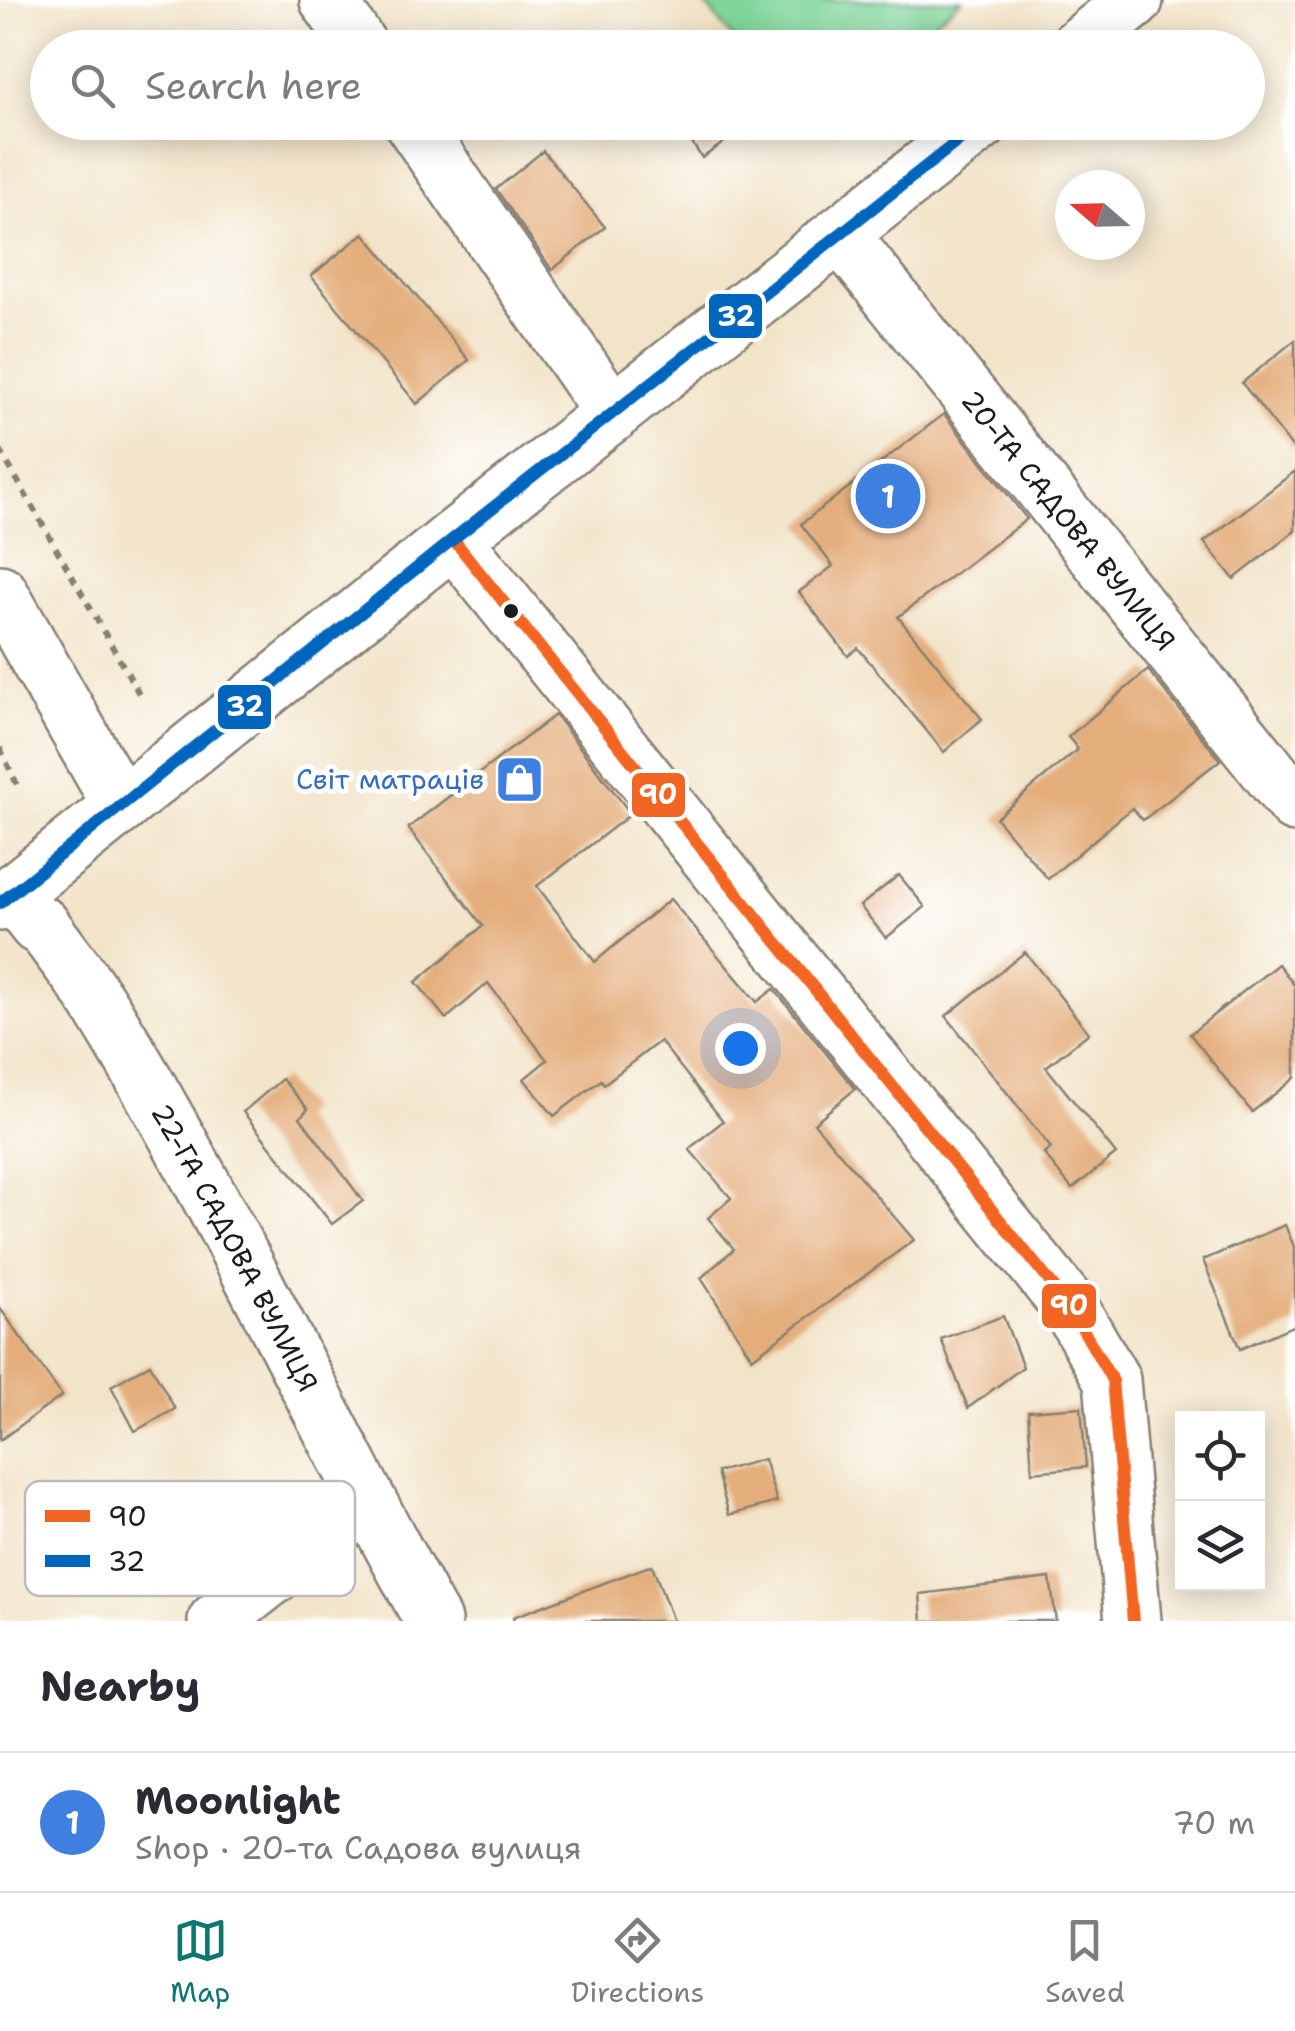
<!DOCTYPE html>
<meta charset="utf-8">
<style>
body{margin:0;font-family:"Shantell Sans",sans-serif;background:#f7f7f7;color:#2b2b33}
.controls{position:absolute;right:30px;bottom:30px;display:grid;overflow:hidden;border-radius:0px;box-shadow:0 5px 25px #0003}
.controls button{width:90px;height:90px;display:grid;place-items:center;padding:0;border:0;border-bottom:2px solid #e1e1e2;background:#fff;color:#2b2b33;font:50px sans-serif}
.compass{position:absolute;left:1055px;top:170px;width:90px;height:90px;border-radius:50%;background:#fff;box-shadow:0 5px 25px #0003;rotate:290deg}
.you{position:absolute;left:740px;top:1048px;width:35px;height:35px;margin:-25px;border:8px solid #fff;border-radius:50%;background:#1a73e8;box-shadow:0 0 0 15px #1a73e833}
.badge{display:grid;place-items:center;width:65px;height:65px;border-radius:50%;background:#0f766e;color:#fff;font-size:32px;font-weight:700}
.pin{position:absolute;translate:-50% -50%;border:5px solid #fff;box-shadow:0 2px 10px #0006}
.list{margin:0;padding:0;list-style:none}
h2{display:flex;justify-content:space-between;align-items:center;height:130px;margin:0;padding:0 40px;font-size:42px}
h2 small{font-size:32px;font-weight:400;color:#7c7c81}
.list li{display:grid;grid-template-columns:65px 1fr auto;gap:30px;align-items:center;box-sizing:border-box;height:140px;padding:0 40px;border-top:2px solid #e1e1e2}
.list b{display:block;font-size:38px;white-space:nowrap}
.list p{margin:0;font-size:32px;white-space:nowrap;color:#7c7c81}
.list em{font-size:32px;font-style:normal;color:#7c7c81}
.icon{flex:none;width:55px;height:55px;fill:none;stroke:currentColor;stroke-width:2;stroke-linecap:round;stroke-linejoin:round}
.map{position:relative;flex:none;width:1295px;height:1621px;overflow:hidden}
.search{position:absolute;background:#fff;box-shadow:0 5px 25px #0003;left:30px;right:30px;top:30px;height:110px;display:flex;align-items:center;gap:25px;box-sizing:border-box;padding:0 35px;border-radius:55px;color:#7c7c81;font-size:38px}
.sheet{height:270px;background:#fff}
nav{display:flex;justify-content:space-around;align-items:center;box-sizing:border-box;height:140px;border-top:2px solid #e1e1e2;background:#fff;font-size:28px;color:#7c7c81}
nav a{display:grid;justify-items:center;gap:5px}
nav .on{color:#0f766e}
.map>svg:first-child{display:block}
</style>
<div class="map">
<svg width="1295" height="1621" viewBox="0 0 1295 1621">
<rect width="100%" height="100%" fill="#fff"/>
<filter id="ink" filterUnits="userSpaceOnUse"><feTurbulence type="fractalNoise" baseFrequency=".01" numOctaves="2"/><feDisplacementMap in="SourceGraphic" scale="20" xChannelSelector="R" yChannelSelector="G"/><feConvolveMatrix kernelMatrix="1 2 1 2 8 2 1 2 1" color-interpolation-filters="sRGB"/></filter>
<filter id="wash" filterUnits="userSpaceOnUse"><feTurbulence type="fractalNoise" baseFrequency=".0048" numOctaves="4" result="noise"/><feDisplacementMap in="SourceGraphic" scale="40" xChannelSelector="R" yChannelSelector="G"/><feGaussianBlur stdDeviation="2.25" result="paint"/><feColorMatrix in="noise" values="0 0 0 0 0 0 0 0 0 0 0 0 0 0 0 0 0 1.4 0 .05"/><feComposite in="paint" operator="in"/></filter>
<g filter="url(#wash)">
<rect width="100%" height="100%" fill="#f2e4c9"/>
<polygon fill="#7fd69a" stroke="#4e795b" stroke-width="2.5" points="702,0 962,0 902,47 740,47"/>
<g id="blocks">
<g fill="#e4ae7b">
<polygon points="678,122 744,122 747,126 702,158"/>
<polygon points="543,151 605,227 552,270 496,189"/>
<polygon points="364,233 469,360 417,404 311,276"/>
<polygon points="1295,340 1295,451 1242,383"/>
<polygon points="944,414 1027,519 898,617 982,719 944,752 858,648 848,656 799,592 833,566 801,524"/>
<polygon points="1295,471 1295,531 1234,579 1204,542"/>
<polygon points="1148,670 1220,760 1143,820 1132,808 1048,879 996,818 1078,749 1068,737"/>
<polygon points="555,715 631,814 537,886 595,962 670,899 757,1002 774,989 855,1089 814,1123 914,1240 752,1358 701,1278 734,1249 708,1218 731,1198 689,1149 723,1121 660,1041 604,1084 601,1080 554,1116 524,1079 547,1060 488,983 446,1019 416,982 483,926 408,828"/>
<polygon points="899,875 925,907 886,938 860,906"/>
<polygon points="1025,952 1089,1033 1046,1067 1116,1154 1072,1189 1044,1154 1051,1148 946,1016"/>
<polygon points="1278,964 1295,986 1295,1078 1252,1112 1190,1034"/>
<polygon points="282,1079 308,1109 300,1117 363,1201 332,1224 243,1112"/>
<polygon points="1285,1225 1295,1249 1295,1325 1240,1349 1203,1260"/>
<polygon points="0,1308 62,1396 0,1440"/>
<polygon points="1003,1316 1023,1367 968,1408 941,1339"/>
<polygon points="150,1364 175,1409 135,1431 111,1386"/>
<polygon points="1081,1407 1086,1467 1032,1472 1028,1411"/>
<polygon points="764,1459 777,1502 729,1515 717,1472"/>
<polygon points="652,1565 673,1621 514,1621 513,1617"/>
<polygon points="1050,1578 1056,1621 922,1621 920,1594"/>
</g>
</g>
</g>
<g filter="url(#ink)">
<use href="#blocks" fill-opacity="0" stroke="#878072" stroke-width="2.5"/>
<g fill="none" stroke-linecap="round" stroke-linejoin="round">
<defs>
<g id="minor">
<polyline points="328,0 361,48"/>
<polyline points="412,122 613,414"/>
<path id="s1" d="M841 235 1295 804"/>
<polyline points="453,539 1070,1307 1112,1380 1133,1621"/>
<path id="s2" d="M12 893 37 925H42C62 954 86 982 104 1012 225 1209 320 1419 433 1621"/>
<polyline points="216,1621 367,1502"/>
</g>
<g id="major">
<polyline points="1076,48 1135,0"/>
<polyline points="0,593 121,806"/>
<polyline points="0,903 453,539 982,122"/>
</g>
</defs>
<use href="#minor" stroke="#878072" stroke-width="60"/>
<use href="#major" stroke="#878072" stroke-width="60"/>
<g stroke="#878072" stroke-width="6" stroke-dasharray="8 8" stroke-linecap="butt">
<polyline points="0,450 141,697"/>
<polyline points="0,748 19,789"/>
</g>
<use href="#minor" stroke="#fff" stroke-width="55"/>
<use href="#major" stroke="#fff" stroke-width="55"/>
<defs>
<polyline id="bus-1" points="453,539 1070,1307 1112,1380 1133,1621"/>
<polyline id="bus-2" points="0,903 453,539 982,122"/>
</defs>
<use href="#bus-1" stroke="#fff" stroke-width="20"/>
<use href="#bus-2" stroke="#fff" stroke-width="20"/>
<use href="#bus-1" stroke="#f26522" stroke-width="12"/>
<use href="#bus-2" stroke="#0065bd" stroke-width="12"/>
</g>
</g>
<defs>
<symbol id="shop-square" viewBox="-11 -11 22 22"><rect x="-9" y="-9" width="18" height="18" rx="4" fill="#3f7fe0" stroke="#fff"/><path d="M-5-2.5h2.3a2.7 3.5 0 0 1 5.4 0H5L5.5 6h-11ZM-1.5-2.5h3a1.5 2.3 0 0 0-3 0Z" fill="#fff"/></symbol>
</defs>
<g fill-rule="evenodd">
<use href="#shop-square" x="492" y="752" width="55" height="55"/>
</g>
<circle fill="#1c1c1c" stroke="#fff" stroke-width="4" cx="511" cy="611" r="9"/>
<g text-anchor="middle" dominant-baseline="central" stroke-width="10" stroke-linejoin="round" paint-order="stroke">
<g font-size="28" fill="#1c1c1c" stroke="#fff">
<text stroke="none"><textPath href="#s1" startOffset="365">20-ТА САДОВА ВУЛИЦЯ</textPath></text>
<text stroke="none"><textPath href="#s2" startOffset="422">22-ГА САДОВА ВУЛИЦЯ</textPath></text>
</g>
<g font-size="28" fill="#366cbe" stroke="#fff" text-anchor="end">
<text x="484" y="779">Світ матраців</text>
</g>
</g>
<rect x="25" y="1481" width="330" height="115" rx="15" fill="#fff" stroke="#bbb" stroke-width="2.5"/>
<rect x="45" y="1510" width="45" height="12" fill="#f26522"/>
<rect x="45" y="1555" width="45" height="12" fill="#0065bd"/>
<g font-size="28" fill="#1c1c1c">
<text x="108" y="1526">90</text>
<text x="108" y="1571">32</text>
</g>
<g stroke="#fff" stroke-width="4">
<rect x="707" y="292" width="57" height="48" rx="10" fill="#0065bd"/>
<rect x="216" y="683" width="57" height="48" rx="10" fill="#0065bd"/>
<rect x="630" y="771" width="57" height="48" rx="10" fill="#f26522"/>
<rect x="1040" y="1282" width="58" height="48" rx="10" fill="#f26522"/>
</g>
<g font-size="28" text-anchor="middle" font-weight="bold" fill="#fff">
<text x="736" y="326">32</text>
<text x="245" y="716">32</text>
<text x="658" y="804">90</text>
<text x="1069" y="1315">90</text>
</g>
</svg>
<div class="controls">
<button><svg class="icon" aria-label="locate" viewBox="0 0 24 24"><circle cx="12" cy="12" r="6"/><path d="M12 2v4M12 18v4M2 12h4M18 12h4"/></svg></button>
<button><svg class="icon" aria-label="layers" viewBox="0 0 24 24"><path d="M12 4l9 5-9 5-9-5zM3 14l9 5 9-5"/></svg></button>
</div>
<svg class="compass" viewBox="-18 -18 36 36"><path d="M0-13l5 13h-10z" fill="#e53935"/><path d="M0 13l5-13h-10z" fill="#7c7c81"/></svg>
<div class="you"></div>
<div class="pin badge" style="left:888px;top:496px;background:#3f7fe0">1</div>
<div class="search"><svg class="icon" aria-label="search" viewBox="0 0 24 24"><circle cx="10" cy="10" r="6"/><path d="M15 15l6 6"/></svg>Search here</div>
</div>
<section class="sheet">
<h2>Nearby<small></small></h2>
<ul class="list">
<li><span class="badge" style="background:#3f7fe0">1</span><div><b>Moonlight</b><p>Shop · 20-та Садова вулиця</p></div><em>70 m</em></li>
</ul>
</section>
<nav>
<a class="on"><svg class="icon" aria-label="map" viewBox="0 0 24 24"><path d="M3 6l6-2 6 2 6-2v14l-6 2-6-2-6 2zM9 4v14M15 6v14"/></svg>Map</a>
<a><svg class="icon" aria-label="directions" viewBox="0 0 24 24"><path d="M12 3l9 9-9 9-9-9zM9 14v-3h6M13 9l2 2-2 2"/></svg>Directions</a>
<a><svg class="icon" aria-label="saved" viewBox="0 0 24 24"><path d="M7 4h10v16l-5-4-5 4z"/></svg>Saved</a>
</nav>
